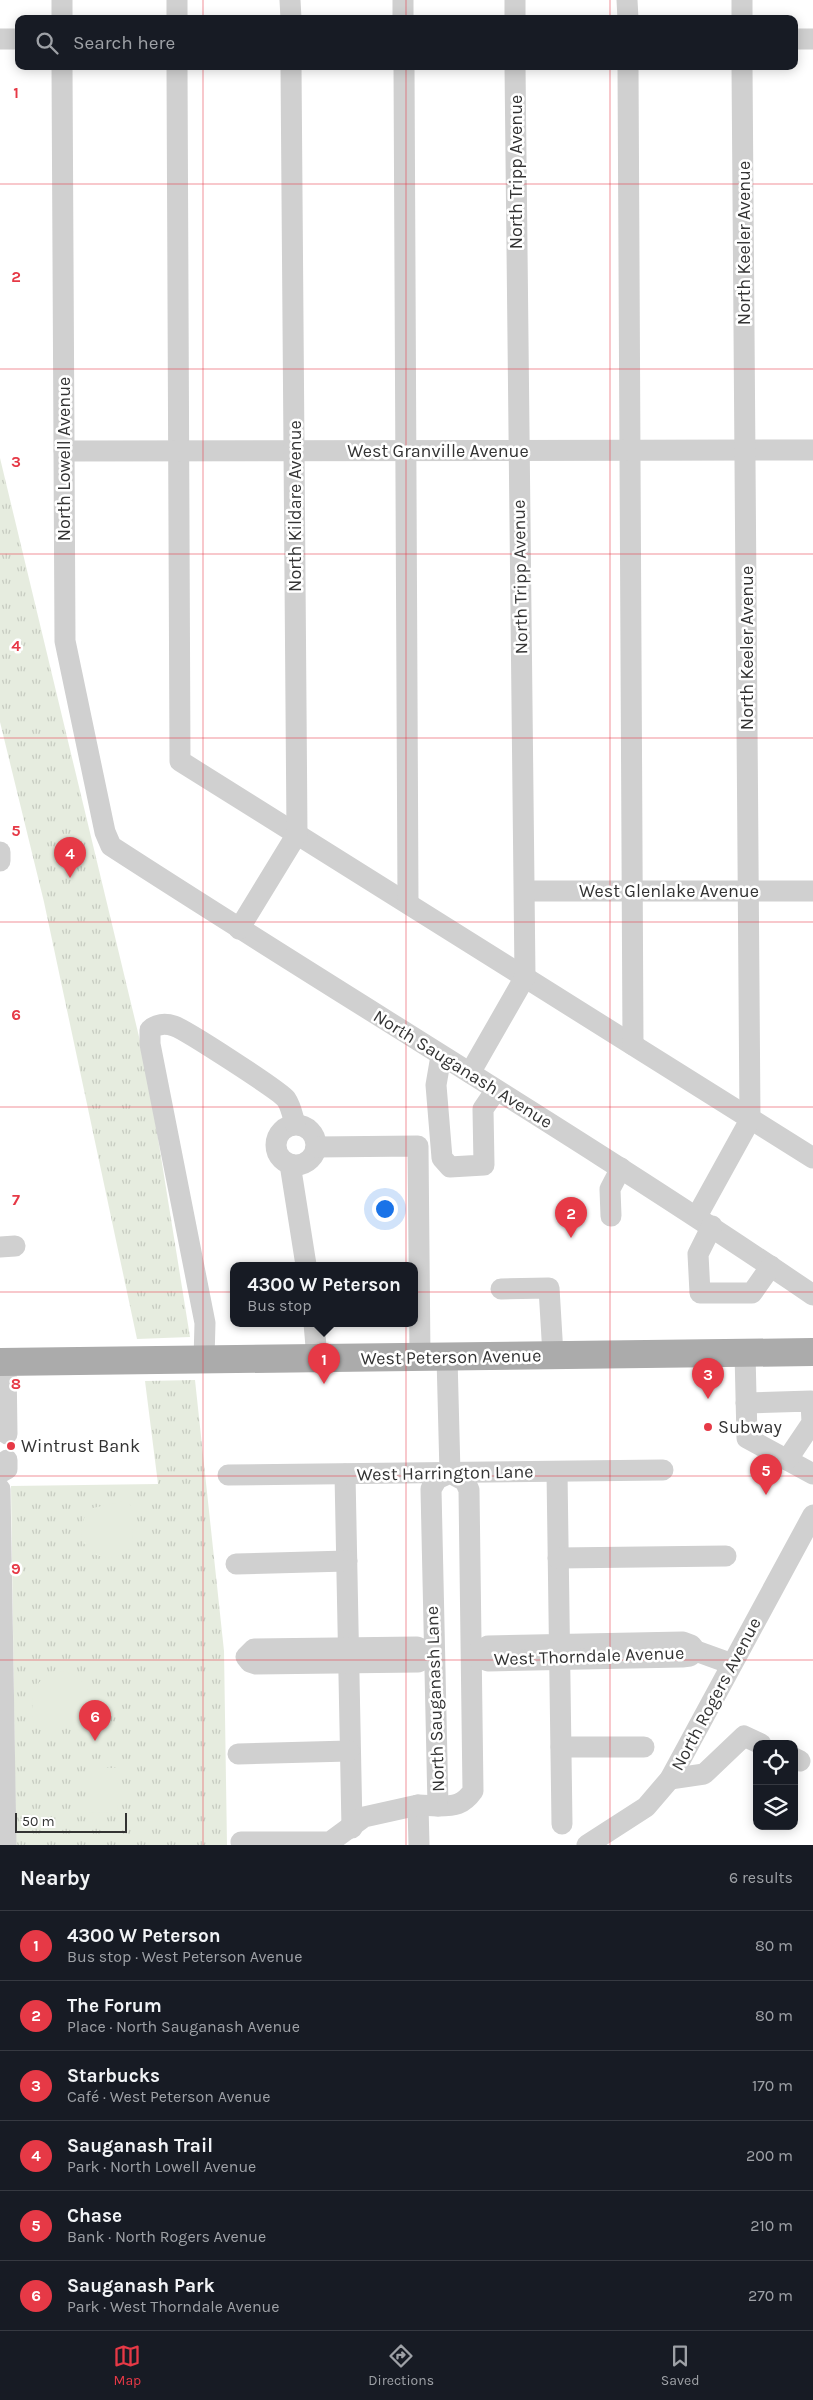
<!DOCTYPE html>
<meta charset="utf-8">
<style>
body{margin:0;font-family:Karla,sans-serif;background:#242831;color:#f1f3f6}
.controls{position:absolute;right:15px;bottom:15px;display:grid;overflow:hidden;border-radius:10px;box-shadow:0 2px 12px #0003}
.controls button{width:45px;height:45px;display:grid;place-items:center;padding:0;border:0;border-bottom:1px solid #363941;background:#171b24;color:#f1f3f6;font:25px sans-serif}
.scale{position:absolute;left:15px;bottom:12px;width:112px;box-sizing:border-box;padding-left:5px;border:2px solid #333;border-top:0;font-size:14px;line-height:18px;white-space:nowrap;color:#333;-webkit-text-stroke:4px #fff;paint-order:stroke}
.you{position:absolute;left:384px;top:1208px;width:18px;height:18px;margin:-12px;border:4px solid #fff;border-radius:50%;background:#1a73e8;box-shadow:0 0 0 8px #1a73e833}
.badge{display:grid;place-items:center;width:32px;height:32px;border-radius:50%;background:#e63946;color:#fff;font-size:16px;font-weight:700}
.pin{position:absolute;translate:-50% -41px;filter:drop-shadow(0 1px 2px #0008)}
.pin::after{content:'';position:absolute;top:26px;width:18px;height:15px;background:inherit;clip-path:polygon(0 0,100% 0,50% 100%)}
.popup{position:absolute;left:230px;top:1262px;width:188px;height:65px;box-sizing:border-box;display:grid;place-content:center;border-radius:10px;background:#171b24;filter:drop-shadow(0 1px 4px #0005);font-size:16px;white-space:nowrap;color:#9ea1a6}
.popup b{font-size:19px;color:#f1f3f6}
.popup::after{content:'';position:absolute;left:50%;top:100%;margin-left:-10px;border:10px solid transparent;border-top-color:#171b24}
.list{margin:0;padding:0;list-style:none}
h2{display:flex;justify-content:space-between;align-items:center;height:65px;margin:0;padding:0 20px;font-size:21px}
h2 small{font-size:16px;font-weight:400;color:#9ea1a6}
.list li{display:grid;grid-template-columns:32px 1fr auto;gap:15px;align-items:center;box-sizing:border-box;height:70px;padding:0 20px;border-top:1px solid #363941}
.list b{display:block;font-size:19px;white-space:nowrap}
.list p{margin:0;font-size:16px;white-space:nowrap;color:#9ea1a6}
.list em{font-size:16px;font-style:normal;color:#9ea1a6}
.icon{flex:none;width:28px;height:28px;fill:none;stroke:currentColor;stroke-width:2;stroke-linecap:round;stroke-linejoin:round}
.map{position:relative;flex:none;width:813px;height:1845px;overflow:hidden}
.search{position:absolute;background:#171b24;box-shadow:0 2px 12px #0003;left:15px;right:15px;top:15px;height:55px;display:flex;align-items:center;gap:12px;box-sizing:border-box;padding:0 18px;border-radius:10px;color:#9ea1a6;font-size:19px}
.sheet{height:485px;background:#171b24}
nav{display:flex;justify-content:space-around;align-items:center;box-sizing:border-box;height:70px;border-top:1px solid #363941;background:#171b24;font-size:14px;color:#9ea1a6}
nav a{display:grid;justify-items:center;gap:2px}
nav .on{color:#e63946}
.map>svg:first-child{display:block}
</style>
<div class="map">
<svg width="813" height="1845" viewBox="0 0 813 1845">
<defs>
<pattern id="park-tufts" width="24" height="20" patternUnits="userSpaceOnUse" patternTransform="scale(1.25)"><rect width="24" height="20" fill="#e6ecdf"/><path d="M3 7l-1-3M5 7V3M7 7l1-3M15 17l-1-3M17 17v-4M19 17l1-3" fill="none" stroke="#c6cbc0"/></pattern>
</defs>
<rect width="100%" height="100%" fill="#fff"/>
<g fill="url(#park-tufts)">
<polygon points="0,458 147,1070 190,1337 137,1339 44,902 0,722"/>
<polygon points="195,1380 224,1651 227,1845 16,1845 11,1486 158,1484 145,1381"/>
</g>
<g fill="#e6ecdf">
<path d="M125 1501 133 1507 132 1546C116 1566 83 1559 81 1532 81 1524 85 1517 88 1509Z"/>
<path d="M55 1671C85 1669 105 1708 82 1723 70 1731 52 1728 39 1728L34 1723C30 1701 32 1680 55 1671Z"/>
<polygon points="88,1768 117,1768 118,1812 88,1813"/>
</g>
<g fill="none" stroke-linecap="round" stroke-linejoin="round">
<g stroke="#d0d0d0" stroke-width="21">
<polyline points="62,0 62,19"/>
<polyline points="177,0 177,19"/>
<polyline points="290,0 291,19"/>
<polyline points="403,0 403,19"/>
<polyline points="515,0 515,19"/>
<polyline points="627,0 628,19"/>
<polyline points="742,0 742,19"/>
<polyline points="0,39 19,39"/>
<polyline points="794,39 813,39"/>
<path d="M62 66 65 641 105 832 111 846C344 997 583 1139 813 1295"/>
<polyline points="177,66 180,761 813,1158"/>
<polyline points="404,66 408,903"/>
<polyline points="628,66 633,1045"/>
<polyline points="64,451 813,450"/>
<polyline points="0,852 0,861"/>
<polyline points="525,891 813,891"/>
<polyline points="239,929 297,834 291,66"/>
<polyline points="441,1056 436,1085 442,1158 450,1167 484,1165 483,1109 496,1090"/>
<polyline points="470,1073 525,977 515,66"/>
<circle cx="296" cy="1145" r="20"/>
<polyline points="316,1147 418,1146 420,1357"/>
<polyline points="290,1164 306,1265"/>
<polyline points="611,1216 610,1189 621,1168"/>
<polyline points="697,1216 750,1120 742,66"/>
<polyline points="712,1226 698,1254 700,1293 752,1293 771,1266"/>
<polyline points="0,1247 15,1246"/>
<polyline points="501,1289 549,1288 553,1355"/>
<polyline points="314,1323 317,1358"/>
<polyline points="745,1353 747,1438 813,1474"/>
<polyline points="447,1357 450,1473"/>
<path d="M204 1359 205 1323 150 1044V1030C156 1024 165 1023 174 1026 186 1030 280 1091 286 1099 291 1106 293 1117 295 1124"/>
<polyline points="6,1362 7,1434"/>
<polyline points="746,1403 811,1401 812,1423 787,1460"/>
<polyline points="557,1472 562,1824"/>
<polyline points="0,1473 7,1469 7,1460"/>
<path d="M450 1473 465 1481 469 1490 473 1791C463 1805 455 1806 438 1806L431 1489 437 1479Z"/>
<polyline points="345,1474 352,1828"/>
<polyline points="228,1475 663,1470"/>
<polyline points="0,1489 6,1845"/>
<polyline points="558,1558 726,1556"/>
<polyline points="236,1564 347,1561"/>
<polygon points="417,1647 434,1654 418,1662 256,1664 250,1662 246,1657 254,1649"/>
<polyline points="472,1655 488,1646 683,1642 691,1645 696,1651 732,1664"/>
<polyline points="472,1655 488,1661 682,1657 690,1656 696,1651"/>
<polyline points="561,1747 644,1747"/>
<polyline points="238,1754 349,1751"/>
<polyline points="794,1758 800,1761"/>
<polyline points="670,1779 704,1774 744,1736 761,1744"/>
<polyline points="418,1805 419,1845"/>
<polyline points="242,1845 241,1842 330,1842 364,1817 418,1805 438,1806"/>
<polyline points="587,1845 646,1807 670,1779 813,1515"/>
</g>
<polyline stroke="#ababab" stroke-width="28" points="0,1362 813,1352"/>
</g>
<path fill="none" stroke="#e63946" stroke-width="1" stroke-opacity="0.55" d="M203 0V19M406 0V19M610 0V19M203 66V1845M406 66V1845M610 66V1845M0 184H813M0 369H813M0 554H813M0 738H813M0 922H813M0 1107H813M0 1292H813M0 1476H813M0 1660H813"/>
<g fill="#e63946" stroke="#fff" stroke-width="2">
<circle cx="708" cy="1427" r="5"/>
<circle cx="11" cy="1446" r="5"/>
</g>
<g text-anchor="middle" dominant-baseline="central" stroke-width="5" stroke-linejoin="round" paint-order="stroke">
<g font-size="18" fill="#333" stroke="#fff">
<text transform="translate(516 172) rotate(-90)">North Tripp Avenue</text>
<text transform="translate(744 243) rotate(-90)">North Keeler Avenue</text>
<text x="438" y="451">West Granville Avenue</text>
<text transform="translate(64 459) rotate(-90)">North Lowell Avenue</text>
<text transform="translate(295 506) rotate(-90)">North Kildare Avenue</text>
<text transform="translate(520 577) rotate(-91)">North Tripp Avenue</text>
<text transform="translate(747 648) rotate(-90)">North Keeler Avenue</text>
<text x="669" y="891">West Glenlake Avenue</text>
<text transform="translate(463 1069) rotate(32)">North Sauganash Avenue</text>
<text transform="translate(451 1357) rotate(-1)">West Peterson Avenue</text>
<text transform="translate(445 1473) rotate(-1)">West Harrington Lane</text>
<text transform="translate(589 1656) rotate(-2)">West Thorndale Avenue</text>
<text transform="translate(716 1694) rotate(-62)">North Rogers Avenue</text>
<text transform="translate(435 1699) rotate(-92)">North Sauganash Lane</text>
</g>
<g font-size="18" fill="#333" stroke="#fff" text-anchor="start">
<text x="718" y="1427">Subway</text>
<text x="21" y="1446">Wintrust Bank</text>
</g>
</g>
<g font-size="16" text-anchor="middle" font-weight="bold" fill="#e63946" stroke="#fff" stroke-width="5" stroke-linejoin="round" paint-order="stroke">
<text x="16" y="98">1</text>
<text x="16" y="282">2</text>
<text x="16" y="467">3</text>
<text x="16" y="651">4</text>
<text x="16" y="836">5</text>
<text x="16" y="1020">6</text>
<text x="16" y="1205">7</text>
<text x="16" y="1389">8</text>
<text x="16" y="1574">9</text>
</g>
</svg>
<div class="controls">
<button><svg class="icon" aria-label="locate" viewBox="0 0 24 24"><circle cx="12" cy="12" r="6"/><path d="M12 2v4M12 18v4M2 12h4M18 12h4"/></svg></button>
<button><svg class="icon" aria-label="layers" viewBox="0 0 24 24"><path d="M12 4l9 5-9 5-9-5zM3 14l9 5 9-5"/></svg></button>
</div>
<div class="scale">50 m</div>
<div class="you"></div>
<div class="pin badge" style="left:324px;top:1384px">1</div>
<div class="popup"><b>4300 W Peterson</b>Bus stop</div>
<div class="pin badge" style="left:571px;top:1238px">2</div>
<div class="pin badge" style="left:708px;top:1399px">3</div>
<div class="pin badge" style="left:70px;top:878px">4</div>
<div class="pin badge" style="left:766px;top:1495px">5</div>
<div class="pin badge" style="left:95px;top:1741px">6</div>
<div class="search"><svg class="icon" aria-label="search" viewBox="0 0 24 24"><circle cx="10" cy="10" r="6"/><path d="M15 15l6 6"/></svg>Search here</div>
</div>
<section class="sheet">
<h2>Nearby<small>6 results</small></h2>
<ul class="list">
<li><span class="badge">1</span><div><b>4300 W Peterson</b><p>Bus stop · West Peterson Avenue</p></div><em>80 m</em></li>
<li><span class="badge">2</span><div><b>The Forum</b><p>Place · North Sauganash Avenue</p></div><em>80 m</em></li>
<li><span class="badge">3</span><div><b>Starbucks</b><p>Café · West Peterson Avenue</p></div><em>170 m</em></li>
<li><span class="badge">4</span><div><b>Sauganash Trail</b><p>Park · North Lowell Avenue</p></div><em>200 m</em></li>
<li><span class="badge">5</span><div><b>Chase</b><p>Bank · North Rogers Avenue</p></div><em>210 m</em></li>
<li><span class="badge">6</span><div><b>Sauganash Park</b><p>Park · West Thorndale Avenue</p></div><em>270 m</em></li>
</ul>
</section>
<nav>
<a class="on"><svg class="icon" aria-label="map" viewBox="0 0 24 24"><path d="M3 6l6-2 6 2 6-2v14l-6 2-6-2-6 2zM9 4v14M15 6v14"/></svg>Map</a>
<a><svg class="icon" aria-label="directions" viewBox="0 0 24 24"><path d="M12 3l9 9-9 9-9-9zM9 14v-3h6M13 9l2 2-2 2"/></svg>Directions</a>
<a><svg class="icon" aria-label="saved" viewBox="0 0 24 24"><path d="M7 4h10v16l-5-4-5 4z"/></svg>Saved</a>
</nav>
